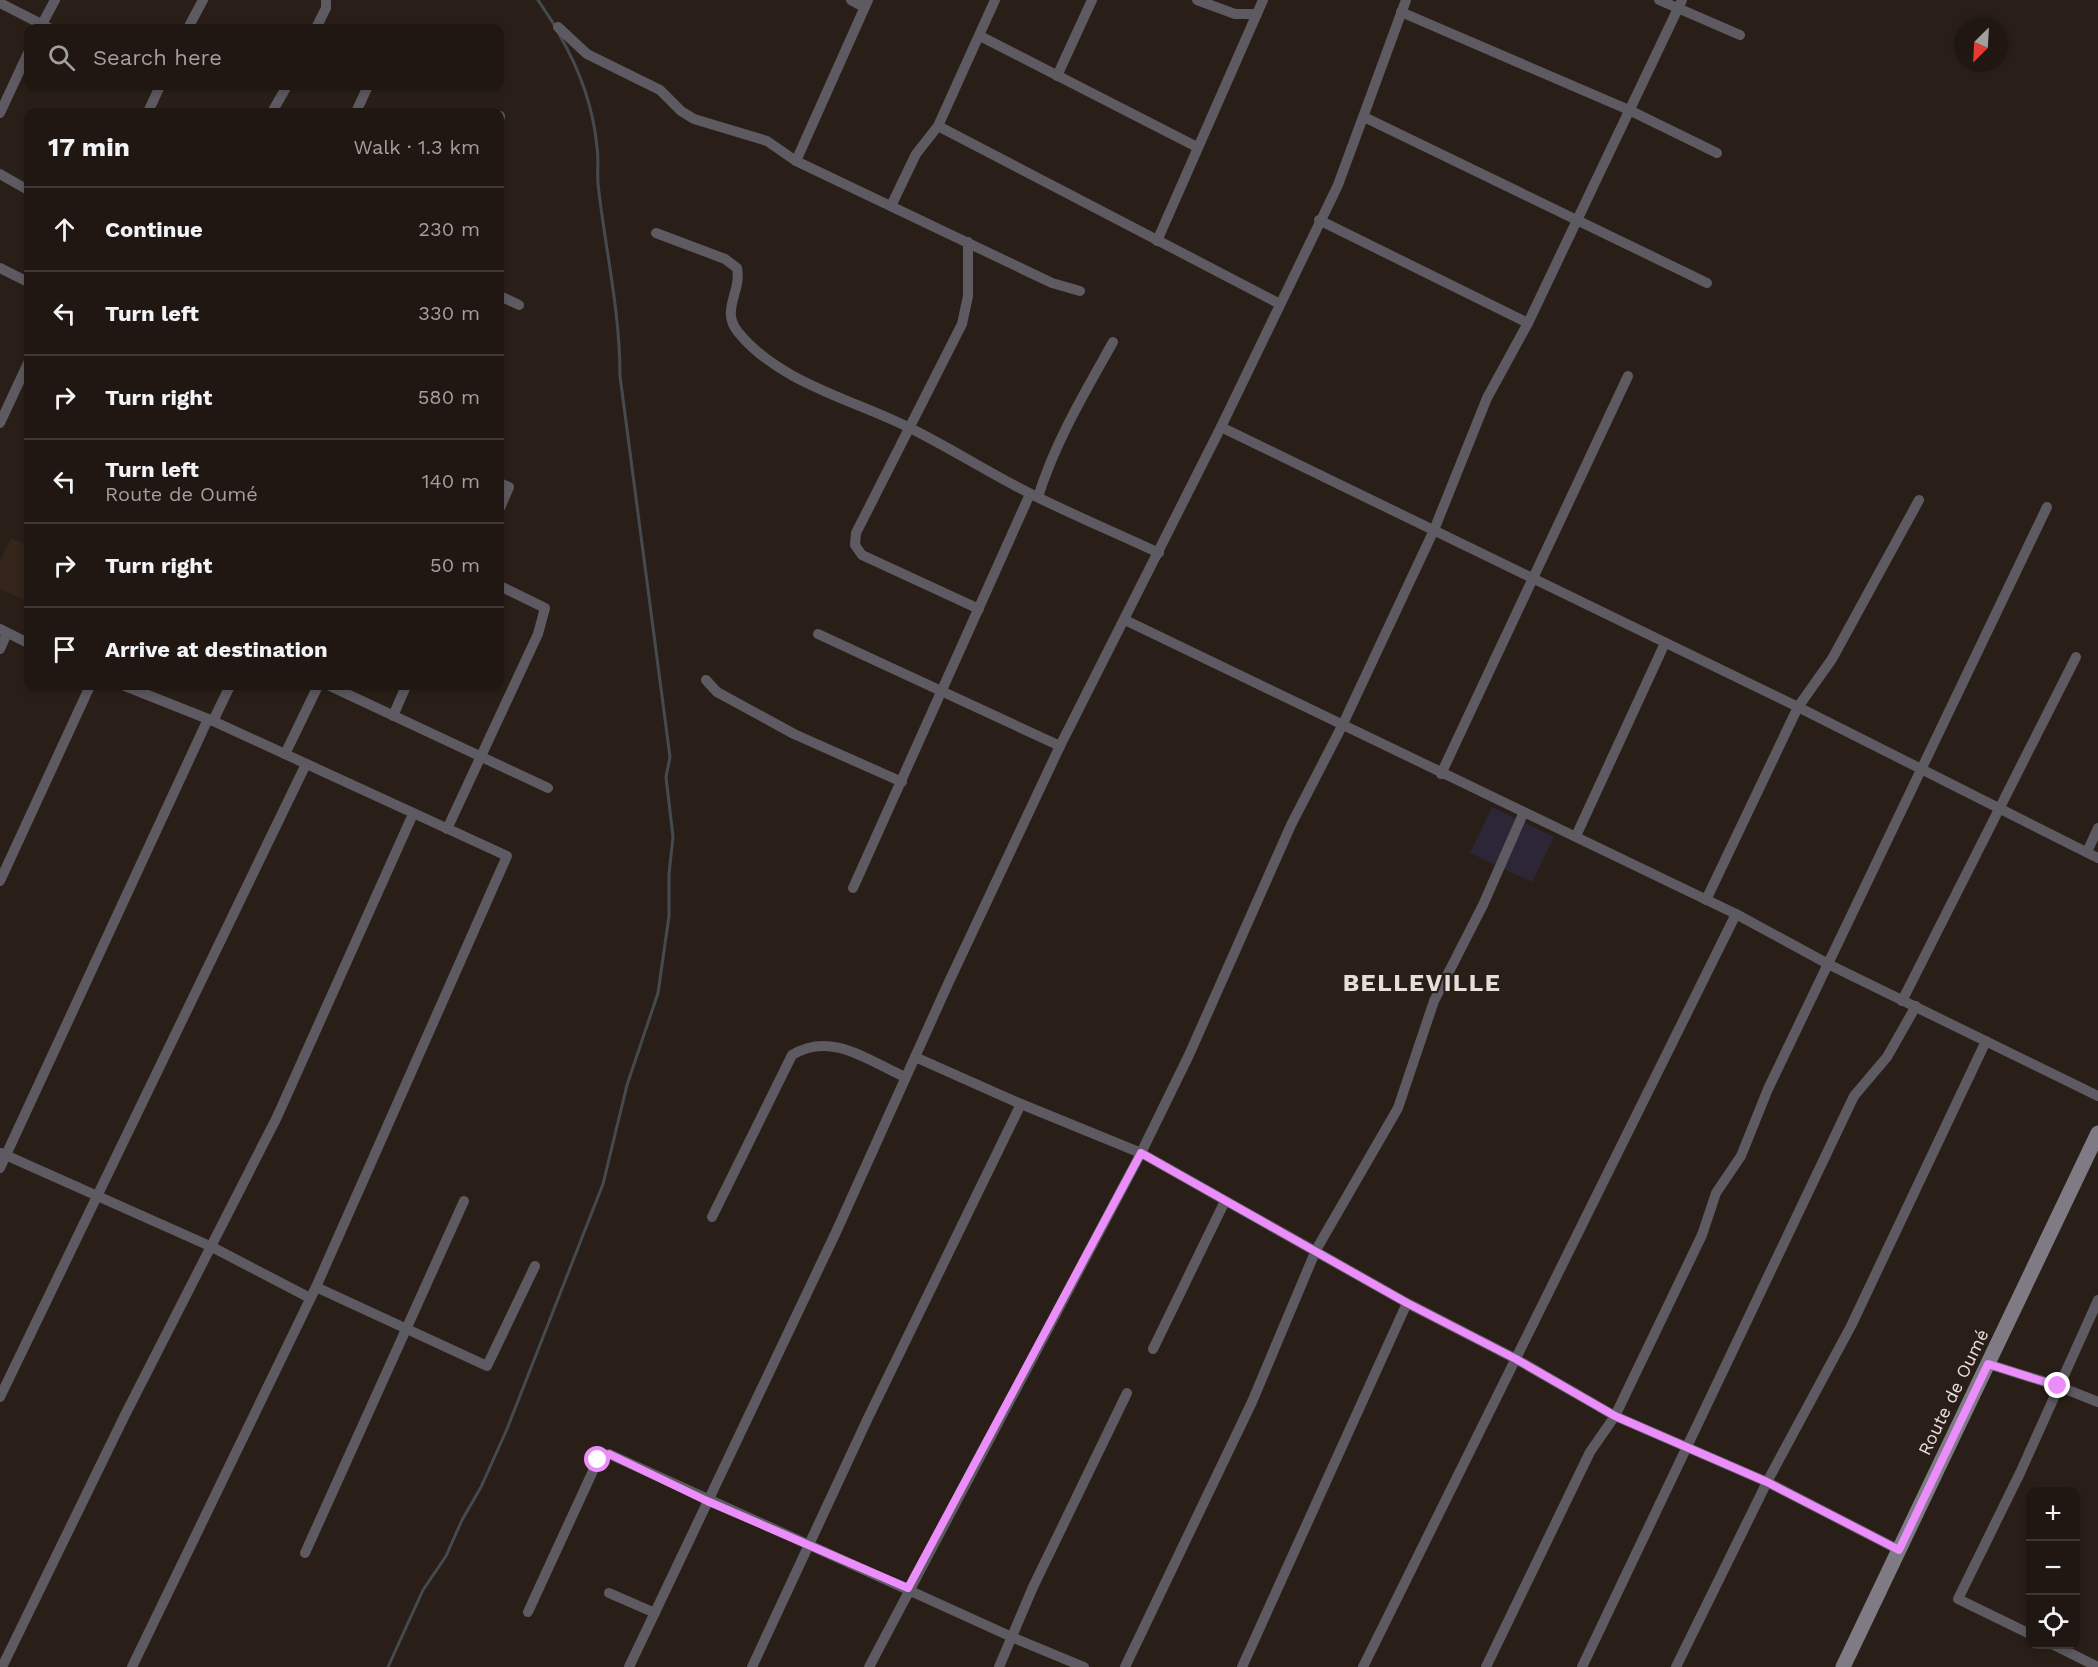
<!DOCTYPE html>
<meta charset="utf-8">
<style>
body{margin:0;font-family:"Work Sans",sans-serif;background:#28201b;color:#f1f3f6}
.controls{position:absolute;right:18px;bottom:18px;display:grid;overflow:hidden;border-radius:12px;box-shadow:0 3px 9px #0003}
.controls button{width:54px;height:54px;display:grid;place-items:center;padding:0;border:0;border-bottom:2px solid #3d3632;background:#201712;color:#f1f3f6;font:30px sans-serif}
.compass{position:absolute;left:1954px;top:18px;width:54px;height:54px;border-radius:50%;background:#201712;box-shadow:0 3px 9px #0003;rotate:204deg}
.stop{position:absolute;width:18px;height:18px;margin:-14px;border:4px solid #eb8dfb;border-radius:50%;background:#fff}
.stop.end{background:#eb8dfb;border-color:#fff;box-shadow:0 2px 6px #0008}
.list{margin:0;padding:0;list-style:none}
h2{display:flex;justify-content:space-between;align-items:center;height:78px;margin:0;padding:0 24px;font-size:26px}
h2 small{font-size:20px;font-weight:400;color:#a29f9f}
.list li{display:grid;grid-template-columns:39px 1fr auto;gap:18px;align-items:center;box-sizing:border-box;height:84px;padding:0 24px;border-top:2px solid #3d3632}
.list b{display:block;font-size:22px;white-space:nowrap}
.list p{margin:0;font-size:20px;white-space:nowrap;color:#a29f9f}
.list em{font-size:20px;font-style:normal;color:#a29f9f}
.icon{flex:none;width:33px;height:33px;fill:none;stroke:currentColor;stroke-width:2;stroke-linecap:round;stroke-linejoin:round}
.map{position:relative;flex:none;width:2098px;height:1667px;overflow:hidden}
.search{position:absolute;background:#201712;box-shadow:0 3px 9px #0003;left:24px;top:24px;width:480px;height:66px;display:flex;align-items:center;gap:15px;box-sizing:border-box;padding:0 21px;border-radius:12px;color:#a29f9f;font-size:22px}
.panel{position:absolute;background:#201712;box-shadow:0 3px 9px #0003;left:24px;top:108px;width:480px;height:582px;border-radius:12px}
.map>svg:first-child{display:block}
</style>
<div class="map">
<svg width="2098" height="1667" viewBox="0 0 2098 1667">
<rect width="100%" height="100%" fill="#2a1f18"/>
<polygon fill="#2c2636" points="1492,807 1554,837 1532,882 1470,853"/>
<polygon fill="#35251a" points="11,538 28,546 28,602 0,589 0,561"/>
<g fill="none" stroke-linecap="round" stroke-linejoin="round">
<g stroke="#454a4f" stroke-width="3">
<polyline points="538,0 555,26"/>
<path d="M388 1667 423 1590 446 1556 462 1520 481 1487 507 1429 603 1184 627 1085 658 993 669 916V874L673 837 666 777 670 757 620 376C620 310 605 248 598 184 597 171 599 159 597 147 593 105 580 70 559 34"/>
</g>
<g stroke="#5d5b61" stroke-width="10">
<polyline points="851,0 864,7"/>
<polyline points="995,0 938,126 1280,304"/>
<polyline points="1197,0 1235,14 1257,14"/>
<polyline points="1659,0 1740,35"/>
<polyline points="0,3 49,28"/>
<polyline points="1401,12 1629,110 1717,153"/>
<polyline points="558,27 587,54 660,90 681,111 694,119 767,141 796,161 1052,283 1080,291"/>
<polyline points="40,28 55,0"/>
<polyline points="188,28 203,0"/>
<polyline points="316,28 326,8 326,0"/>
<polyline points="980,36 1197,147"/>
<polyline points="1057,76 1092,0"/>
<polyline points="148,112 160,86"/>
<polyline points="272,112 287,86"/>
<polyline points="356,112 368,86"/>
<polyline points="0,113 28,53"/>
<polyline points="500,117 500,116"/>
<polyline points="1364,117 1707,283"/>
<polyline points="796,161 868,0"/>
<polyline points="0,174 28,190"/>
<polyline points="891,206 916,154 938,126"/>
<polyline points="1319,220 1528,323"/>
<path d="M656 233 725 259 737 268C742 292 720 310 738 332 779 383 855 400 912 429 952 449 991 474 1031 494 1073 515 1116 533 1159 553"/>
<polyline points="1157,241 1263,0"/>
<polyline points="968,242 968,296 962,324 856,533 855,545 862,555 979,609"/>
<polyline points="0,268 28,282"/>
<polyline points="500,296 519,305"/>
<polyline points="0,423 28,363"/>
<polyline points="1221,427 1798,707 2098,858"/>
<polyline points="500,483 509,487 500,508"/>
<path d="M1038 497C1055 442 1085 392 1113 342"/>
<polyline points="1125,620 1736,914 1830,965 2098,1096"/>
<polyline points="0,629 28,643"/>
<polyline points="818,634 1060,746"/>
<polyline points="0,649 7,633"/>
<polyline points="706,680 717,692 794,734 902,782"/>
<polyline points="125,686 213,721 507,856 316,1287 132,1667"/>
<polyline points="330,686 548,788"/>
<polyline points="393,716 406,686"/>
<polyline points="213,721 230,686"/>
<polyline points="285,754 318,686"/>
<polyline points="1441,774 1628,376"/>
<polyline points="447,829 538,634 545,608 500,586"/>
<polyline points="1576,836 1665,643"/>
<polyline points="2087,852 2098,828"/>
<polyline points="0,881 90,686"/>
<polyline points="853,888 1030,494"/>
<polyline points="1706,900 1798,707 1832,659 1919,500"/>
<polyline points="1902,1001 2076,657"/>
<polyline points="915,1057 1021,1104 1141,1153 1407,1303 1516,1359 1615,1416 1767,1482 1899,1550"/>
<polyline points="1,1153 212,1247 310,1298"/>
<polyline points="0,1168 208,719"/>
<path d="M712 1217 792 1055C831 1031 867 1060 905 1077"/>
<polyline points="316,1287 487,1366 535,1266"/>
<polyline points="1153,1349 1225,1201"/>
<polyline points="1988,1364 2058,1386 2098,1402"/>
<polyline points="0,1397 306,764"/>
<polyline points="305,1553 464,1201"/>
<polyline points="609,1593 655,1613"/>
<polyline points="528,1612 598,1460 609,1454 1014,1638 1084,1667"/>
<polyline points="2030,1634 1958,1599 2020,1473 2098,1300"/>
<polyline points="2052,1644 2098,1667"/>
<polyline points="2,1667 124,1417 277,1117 413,814"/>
<polyline points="629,1667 837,1230 947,986 1060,746 1221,427 1338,185 1406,0"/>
<polyline points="752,1667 867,1420 1021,1104"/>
<polyline points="869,1667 1141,1153 1189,1055 1291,825 1342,726 1434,530 1487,398 1528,323 1682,0"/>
<polyline points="999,1667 1033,1587 1127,1393"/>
<polyline points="1125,1667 1252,1402 1316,1250 1398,1108 1434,1001 1483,905 1523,814"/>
<polyline points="1242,1667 1407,1303"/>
<polyline points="1363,1667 1736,914"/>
<polyline points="1486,1667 1590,1452 1615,1416 1702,1235 1716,1193 1741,1156 1768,1089 2047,507"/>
<polyline points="1582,1667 1854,1096 1887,1057 1916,1006"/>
<polyline points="1676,1667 1767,1482 1851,1326 1986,1041"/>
</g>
<polyline stroke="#7e7b85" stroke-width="15" points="1843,1667 2098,1133"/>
</g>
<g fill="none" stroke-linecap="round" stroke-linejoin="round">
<polyline stroke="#eb8dfb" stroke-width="8" points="598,1460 609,1454 707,1501 908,1588 1141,1153 1407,1303 1516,1359 1615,1416 1767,1482 1899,1550 1988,1364 2058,1386"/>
</g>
<g text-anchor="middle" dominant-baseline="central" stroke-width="4.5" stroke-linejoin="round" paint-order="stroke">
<g font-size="18" fill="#e6ded9" stroke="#2a1f18">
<text transform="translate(1953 1392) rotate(-64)">Route de Oumé</text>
</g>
<g font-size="24" font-weight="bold" letter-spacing="1.5" fill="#e6ded9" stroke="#2a1f18">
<text x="1422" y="983">BELLEVILLE</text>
</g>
</g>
</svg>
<div class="controls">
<button>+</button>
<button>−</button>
<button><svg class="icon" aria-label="locate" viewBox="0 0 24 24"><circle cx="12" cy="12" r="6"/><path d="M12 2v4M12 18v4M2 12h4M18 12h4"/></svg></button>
</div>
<svg class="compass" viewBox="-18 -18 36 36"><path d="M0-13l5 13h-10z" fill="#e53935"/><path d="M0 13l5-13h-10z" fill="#a29f9f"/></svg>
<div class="stop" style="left:598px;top:1460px"></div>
<div class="stop end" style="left:2058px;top:1386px"></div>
<div class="search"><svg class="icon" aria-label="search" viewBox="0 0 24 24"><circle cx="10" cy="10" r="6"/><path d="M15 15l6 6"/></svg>Search here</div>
<section class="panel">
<h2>17 min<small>Walk · 1.3 km</small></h2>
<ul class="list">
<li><svg class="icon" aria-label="ahead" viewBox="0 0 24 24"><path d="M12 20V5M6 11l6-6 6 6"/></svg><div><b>Continue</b></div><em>230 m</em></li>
<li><svg class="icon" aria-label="left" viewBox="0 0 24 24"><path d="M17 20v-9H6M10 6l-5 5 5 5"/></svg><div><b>Turn left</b></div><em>330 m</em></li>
<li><svg class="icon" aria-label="right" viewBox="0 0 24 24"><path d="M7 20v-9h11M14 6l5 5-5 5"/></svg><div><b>Turn right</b></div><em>580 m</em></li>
<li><svg class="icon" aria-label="left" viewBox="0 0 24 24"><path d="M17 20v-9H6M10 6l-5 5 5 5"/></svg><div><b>Turn left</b><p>Route de Oumé</p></div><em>140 m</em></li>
<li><svg class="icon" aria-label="right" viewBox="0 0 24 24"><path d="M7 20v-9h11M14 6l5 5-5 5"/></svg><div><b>Turn right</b></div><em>50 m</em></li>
<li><svg class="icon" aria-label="arrive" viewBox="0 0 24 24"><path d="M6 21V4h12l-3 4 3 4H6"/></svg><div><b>Arrive at destination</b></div></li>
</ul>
</section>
</div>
